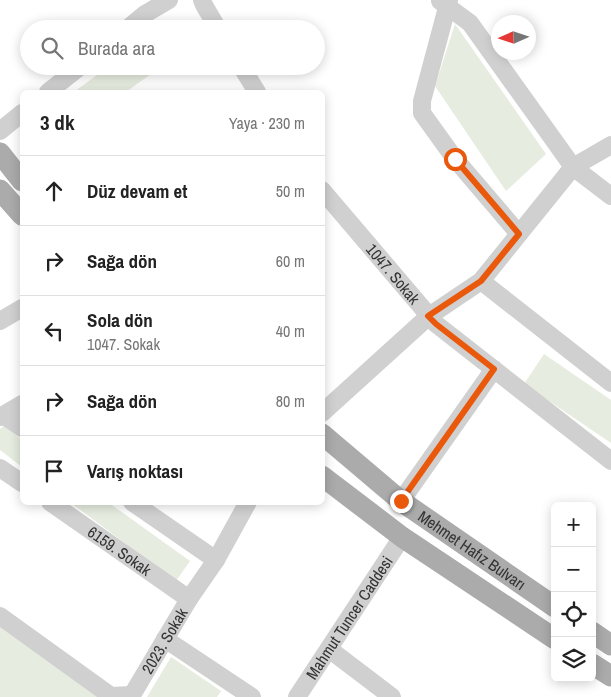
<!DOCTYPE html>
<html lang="tr">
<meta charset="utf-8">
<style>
body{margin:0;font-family:"Archivo Narrow",sans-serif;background:#f2f2f2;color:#222}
.controls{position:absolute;right:15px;bottom:15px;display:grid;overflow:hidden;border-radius:8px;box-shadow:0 2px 12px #0003}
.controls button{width:45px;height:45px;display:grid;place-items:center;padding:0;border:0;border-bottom:1px solid #e0e0e0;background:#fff;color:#222;font:25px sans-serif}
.compass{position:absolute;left:491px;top:15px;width:45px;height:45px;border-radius:50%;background:#fff;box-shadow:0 2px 12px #0003;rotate:267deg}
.stop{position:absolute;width:15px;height:15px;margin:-11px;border:4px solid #ea580c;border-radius:50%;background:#fff}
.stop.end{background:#ea580c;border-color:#fff;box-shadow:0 1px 5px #0008}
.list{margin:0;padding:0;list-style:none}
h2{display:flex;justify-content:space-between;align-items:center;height:65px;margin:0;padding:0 20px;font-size:21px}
h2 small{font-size:16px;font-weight:400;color:#767676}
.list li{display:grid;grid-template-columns:32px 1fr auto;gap:15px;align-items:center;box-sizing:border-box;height:70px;padding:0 20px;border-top:1px solid #e0e0e0}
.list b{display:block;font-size:19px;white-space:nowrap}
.list p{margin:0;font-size:16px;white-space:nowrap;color:#767676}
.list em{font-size:16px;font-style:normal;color:#767676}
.icon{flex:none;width:28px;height:28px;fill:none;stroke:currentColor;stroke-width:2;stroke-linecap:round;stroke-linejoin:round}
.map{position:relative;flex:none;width:611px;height:697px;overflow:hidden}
.search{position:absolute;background:#fff;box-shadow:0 2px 12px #0003;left:20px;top:20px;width:305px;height:55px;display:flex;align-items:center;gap:12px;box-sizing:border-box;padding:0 18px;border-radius:28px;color:#767676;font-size:19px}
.panel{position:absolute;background:#fff;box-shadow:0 2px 12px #0003;left:20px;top:90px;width:305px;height:415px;border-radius:8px}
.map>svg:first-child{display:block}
</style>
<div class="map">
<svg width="611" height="697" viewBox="0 0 611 697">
<rect width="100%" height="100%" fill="#fff"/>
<g fill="#e6ecdf">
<polygon points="455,24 546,154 506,191 435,86"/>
<polygon points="109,66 162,66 126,92 74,92"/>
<polygon points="544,354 611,400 611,443 524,384"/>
<polygon points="4,426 22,440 22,467 0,450 0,429"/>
<polygon points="71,503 109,503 190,561 176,581"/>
<polygon points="0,623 109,697 0,697"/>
<polygon points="171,657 221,691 217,697 147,697"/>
</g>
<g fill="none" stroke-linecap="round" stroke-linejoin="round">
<g stroke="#d0d0d0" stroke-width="18">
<polyline points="202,0 204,5 218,29"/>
<polyline points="449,0 422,101 422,113 455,159 519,234"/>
<polyline points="440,1 470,23 573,167 611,196"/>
<polyline points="127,29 145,14 169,0"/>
<polyline points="241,66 257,92"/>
<polyline points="48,92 81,66"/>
<polyline points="0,131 22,113"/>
<path id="s1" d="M322 190 436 324 611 461"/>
<polyline points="481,281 611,383"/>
<polyline points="0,321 22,308"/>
<polyline points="322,413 429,316 481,281 573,167 611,145"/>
<polyline points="3,415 22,428"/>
<polyline points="0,417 22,404"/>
<polyline points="0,468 22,483"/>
<polyline points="401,501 494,369"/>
<path id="s2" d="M50 502 189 599"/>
<polyline points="132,502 216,560"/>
<path id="s3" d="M0 616 111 696 132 695 189 599 216 560 248 502"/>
<polyline points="165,639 252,697"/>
<polyline points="329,649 392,697"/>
<path id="s4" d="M297 697 402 537"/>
</g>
<g stroke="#ababab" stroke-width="21">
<polyline points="0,153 22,181"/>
<polyline points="0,190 22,215"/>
<path id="s5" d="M322 434 401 501 555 607"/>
<polyline points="322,476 402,537 555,639"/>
<polyline points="592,632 611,645"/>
<polyline points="592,664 611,676"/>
</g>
</g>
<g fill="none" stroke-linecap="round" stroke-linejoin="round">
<polyline stroke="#ea580c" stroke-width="6" points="401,501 494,369 436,324 428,316 481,281 519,234 455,159"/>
</g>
<g text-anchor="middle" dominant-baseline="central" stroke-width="5" stroke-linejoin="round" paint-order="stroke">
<g font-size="16" fill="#333" stroke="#fff">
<text stroke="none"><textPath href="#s1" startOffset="110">1047. Sokak</textPath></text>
<text stroke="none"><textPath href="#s5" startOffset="190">Mehmet Hafız Bulvarı</textPath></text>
<text stroke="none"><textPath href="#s2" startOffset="85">6159. Sokak</textPath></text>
<text stroke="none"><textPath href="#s4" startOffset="95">Mahmut Tuncer Caddesi</textPath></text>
<text stroke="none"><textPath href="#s3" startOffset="221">2023. Sokak</textPath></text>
</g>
</g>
</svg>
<div class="controls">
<button>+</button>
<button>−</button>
<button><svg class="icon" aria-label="locate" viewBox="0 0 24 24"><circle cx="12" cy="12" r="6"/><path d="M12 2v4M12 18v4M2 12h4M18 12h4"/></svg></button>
<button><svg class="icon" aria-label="layers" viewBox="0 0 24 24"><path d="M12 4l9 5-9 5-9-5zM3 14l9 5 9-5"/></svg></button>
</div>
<svg class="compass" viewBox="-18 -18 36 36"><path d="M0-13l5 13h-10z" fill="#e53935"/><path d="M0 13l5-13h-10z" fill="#767676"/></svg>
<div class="stop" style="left:455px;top:159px"></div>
<div class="stop end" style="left:401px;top:501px"></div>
<div class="search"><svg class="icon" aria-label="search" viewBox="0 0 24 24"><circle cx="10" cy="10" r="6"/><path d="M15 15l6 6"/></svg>Burada ara</div>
<section class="panel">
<h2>3 dk<small>Yaya · 230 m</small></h2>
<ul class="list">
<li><svg class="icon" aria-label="ahead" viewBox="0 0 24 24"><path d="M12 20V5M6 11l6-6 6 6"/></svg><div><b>Düz devam et</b></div><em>50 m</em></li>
<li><svg class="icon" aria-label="right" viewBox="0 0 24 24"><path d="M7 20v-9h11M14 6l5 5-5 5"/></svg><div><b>Sağa dön</b></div><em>60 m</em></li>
<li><svg class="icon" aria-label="left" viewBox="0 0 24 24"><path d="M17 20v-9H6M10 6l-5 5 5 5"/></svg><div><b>Sola dön</b><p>1047. Sokak</p></div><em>40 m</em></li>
<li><svg class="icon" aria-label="right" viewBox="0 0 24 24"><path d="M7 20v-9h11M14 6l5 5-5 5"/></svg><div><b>Sağa dön</b></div><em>80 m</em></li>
<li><svg class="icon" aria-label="arrive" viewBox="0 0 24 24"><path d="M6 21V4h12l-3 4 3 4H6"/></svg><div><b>Varış noktası</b></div></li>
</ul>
</section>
</div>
